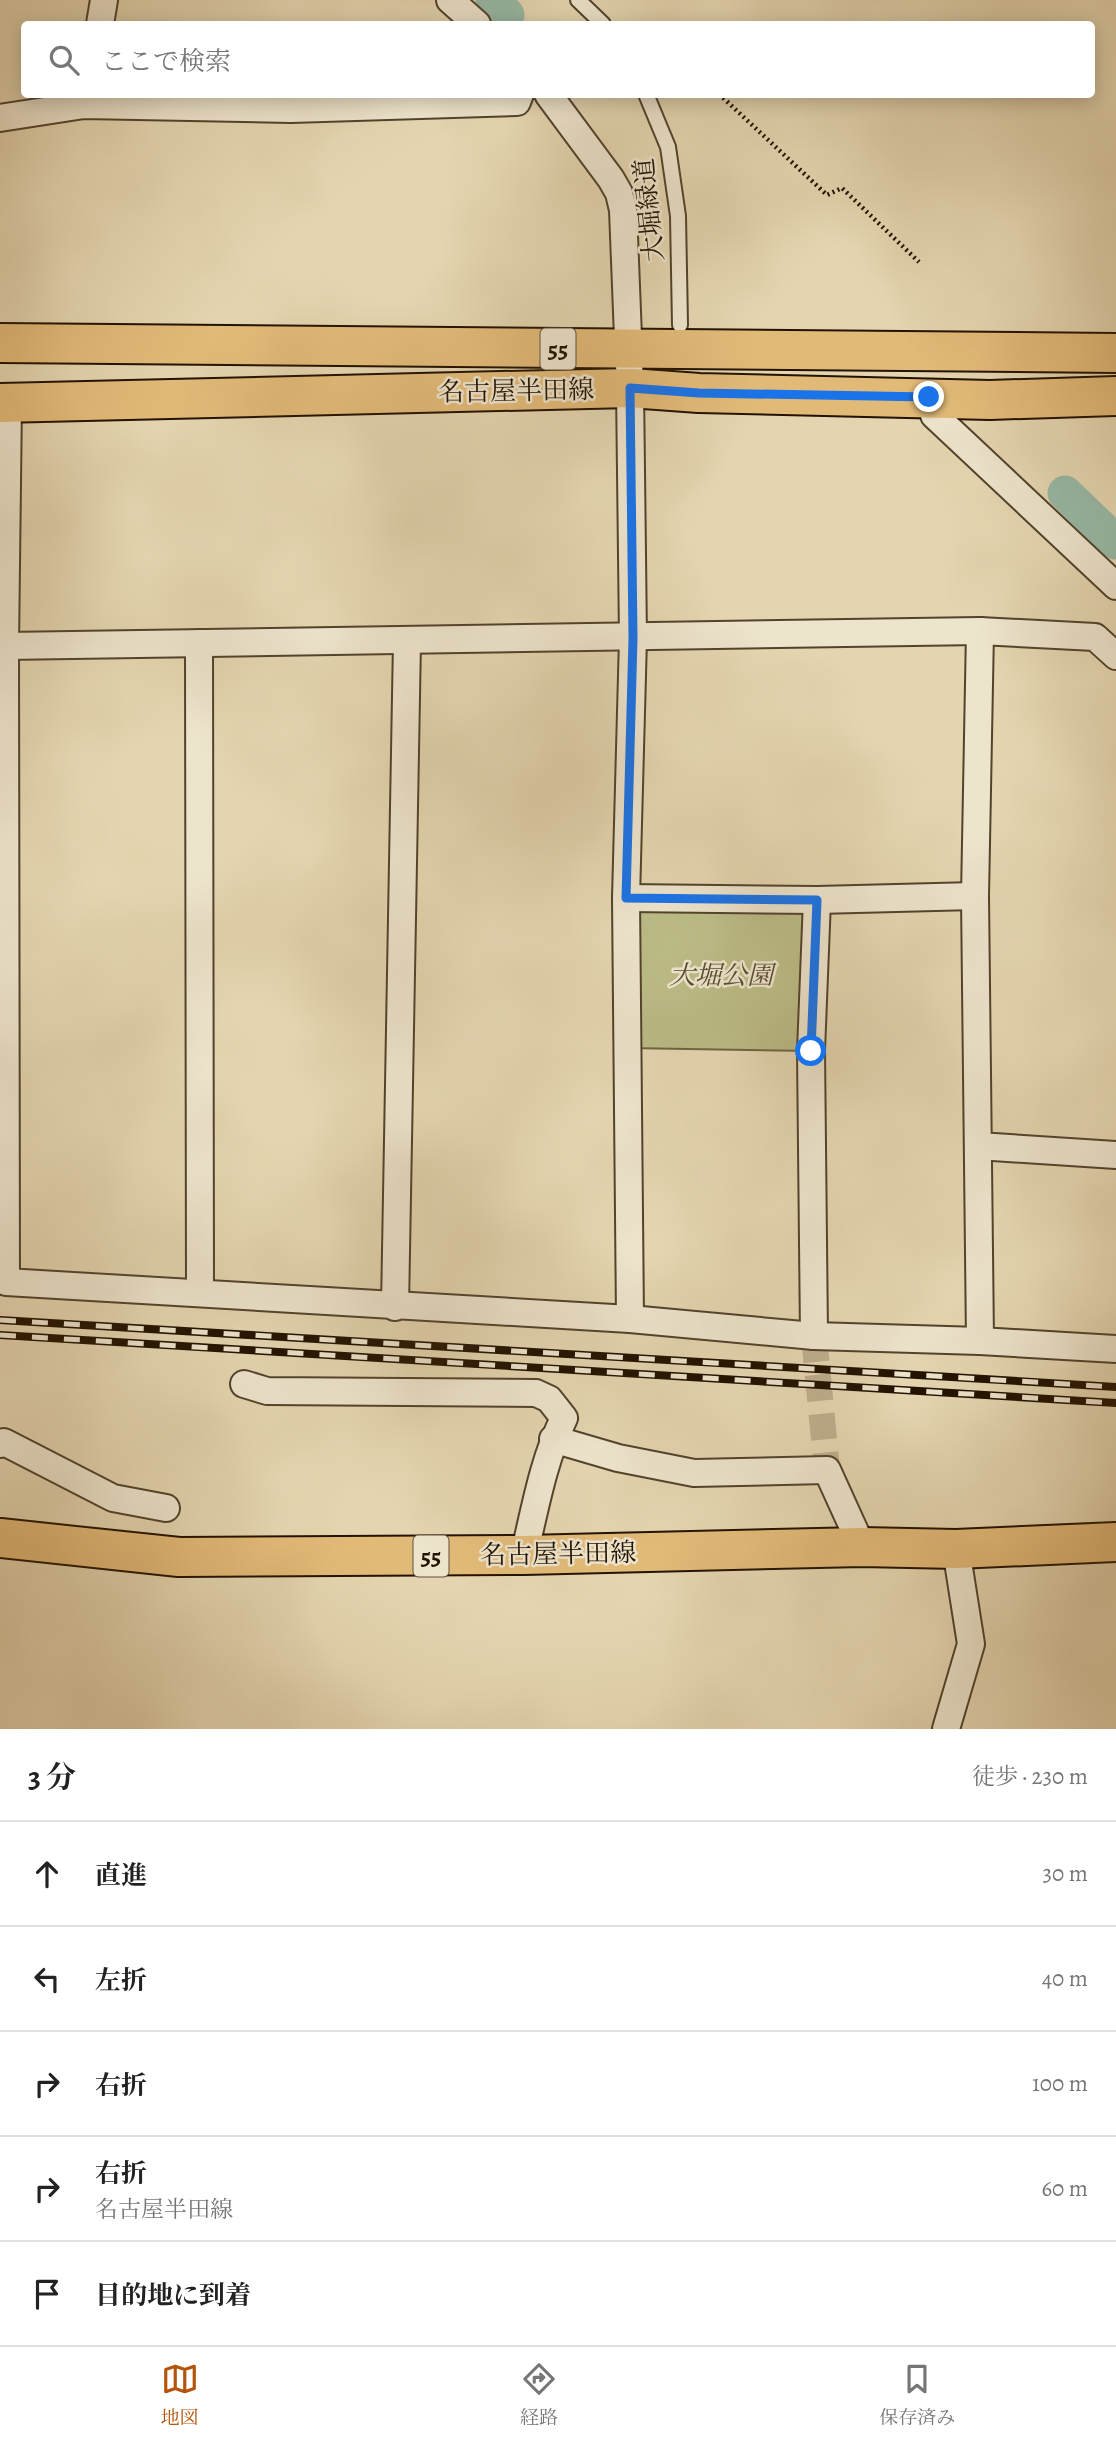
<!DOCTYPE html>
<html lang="ja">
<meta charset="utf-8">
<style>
body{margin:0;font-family:Alegreya,"Noto Serif JP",serif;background:#f6f6f6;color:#222}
.stop{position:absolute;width:21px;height:21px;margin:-16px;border:5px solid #1a73e8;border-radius:50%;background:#fff}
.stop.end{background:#1a73e8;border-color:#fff;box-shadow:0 2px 7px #0008}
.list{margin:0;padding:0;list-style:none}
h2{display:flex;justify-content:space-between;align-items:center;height:91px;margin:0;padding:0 28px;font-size:30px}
h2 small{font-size:23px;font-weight:400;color:#767676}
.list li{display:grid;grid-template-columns:46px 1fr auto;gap:21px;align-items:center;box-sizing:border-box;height:105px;padding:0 28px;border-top:2px solid #e0e0e0}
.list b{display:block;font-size:26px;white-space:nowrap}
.list p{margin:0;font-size:23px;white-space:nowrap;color:#767676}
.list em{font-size:23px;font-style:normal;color:#767676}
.icon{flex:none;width:38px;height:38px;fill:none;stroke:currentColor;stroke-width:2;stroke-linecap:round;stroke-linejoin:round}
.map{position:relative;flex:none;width:1116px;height:1729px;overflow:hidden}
.search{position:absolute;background:#fff;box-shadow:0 4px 18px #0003;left:21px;right:21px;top:21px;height:77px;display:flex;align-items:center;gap:18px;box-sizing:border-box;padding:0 24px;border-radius:7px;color:#767676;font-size:26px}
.sheet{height:616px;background:#fff}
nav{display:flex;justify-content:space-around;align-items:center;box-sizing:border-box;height:98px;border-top:2px solid #e0e0e0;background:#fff;font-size:19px;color:#767676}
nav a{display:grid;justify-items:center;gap:4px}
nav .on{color:#b45309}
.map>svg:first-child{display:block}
</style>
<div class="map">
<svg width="1116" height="1729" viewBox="0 0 1116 1729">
<rect width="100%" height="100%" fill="#e4d5b0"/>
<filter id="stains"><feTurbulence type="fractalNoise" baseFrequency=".00286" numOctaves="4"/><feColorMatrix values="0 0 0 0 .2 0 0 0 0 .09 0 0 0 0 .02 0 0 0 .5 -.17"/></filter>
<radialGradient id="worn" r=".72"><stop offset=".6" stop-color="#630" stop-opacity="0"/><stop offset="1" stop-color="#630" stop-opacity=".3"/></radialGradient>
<polygon fill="#bbbb86" stroke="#6e6643" stroke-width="2" points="626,898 817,900 811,1051 627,1048"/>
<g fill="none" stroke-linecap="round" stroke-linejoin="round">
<g stroke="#97b9a6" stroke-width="35">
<polyline points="493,0 507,15"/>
<polyline points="1065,493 1116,542"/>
</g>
<polyline stroke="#bdae8d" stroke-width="26" stroke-dasharray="26 13" stroke-linecap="butt" points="814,1336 827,1470"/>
<defs>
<g id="service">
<polyline points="578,0 603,24"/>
<polyline points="646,94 668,147 678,216 680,325"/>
</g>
<g id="minor">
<polyline points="450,0 477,24"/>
<polyline points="100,24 104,0"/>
<polyline points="0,118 84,105 291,109 517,102 520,94"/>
<polyline points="929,397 934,415 1116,586"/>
<path d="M8 402 5 646 6 1282C214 1293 422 1308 630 1319L626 898 633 638 630 388 623 210 619 193 611 179 548 94"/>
<polyline points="980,631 975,896 980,1341 1116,1349"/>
<polyline points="199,643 200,1292"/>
<polyline points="5,646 980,631 1095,637 1116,656"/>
<polyline points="626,898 817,900 975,896"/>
<polyline points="978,1146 1116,1155"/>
<polyline points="395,1307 407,641"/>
<polyline points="630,1319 814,1336 980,1341"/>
<polyline points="814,1336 811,1051 817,900"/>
<path d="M244 1384 267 1391 536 1393 549 1399 564 1418C543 1461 535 1509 524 1555"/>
<polyline points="553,1439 618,1458 694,1473 827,1470 862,1547"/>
<polyline points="0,1444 4,1442 113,1498 166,1508"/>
<polyline points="946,1729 971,1644 956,1549"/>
</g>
<g id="primary">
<polyline points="0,343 1116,353"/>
<polyline points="0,403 630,388 699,393 990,400 1116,396"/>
<polyline points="0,1538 179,1557 524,1555 862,1547 956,1549 1116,1542"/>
</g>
</defs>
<use href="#service" stroke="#52432c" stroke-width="18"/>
<use href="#minor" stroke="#52432c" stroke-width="30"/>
<use href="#primary" stroke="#221200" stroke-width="42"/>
<polyline stroke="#221200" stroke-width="4.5" stroke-dasharray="2 3.5" stroke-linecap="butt" points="719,94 827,195 842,188 919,262"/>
<use href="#service" stroke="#ede4cc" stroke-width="14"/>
<use href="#minor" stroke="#ede4cc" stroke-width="26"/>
<use href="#primary" stroke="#e2ba78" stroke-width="38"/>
<defs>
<g id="rail">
<polyline points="0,1320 1116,1387"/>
<polyline points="0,1335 1116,1403"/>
</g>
</defs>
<use href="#rail" stroke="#221200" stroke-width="8"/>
<use href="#rail" stroke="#ede4cc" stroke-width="5" stroke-dasharray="16" stroke-linecap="butt"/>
</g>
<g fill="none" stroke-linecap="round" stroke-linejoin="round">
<polyline stroke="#1a73e8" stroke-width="9" points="811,1051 817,900 626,898 633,638 630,388 699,393 929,397"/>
</g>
<g text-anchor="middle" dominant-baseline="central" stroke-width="5" stroke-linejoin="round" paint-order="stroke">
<g fill="#ede4cc" stroke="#5f513d" stroke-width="2">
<rect x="540.5" y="328.5" width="35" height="41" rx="5"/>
<rect x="413.5" y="1535.5" width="35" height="41" rx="5"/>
</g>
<g font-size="24" font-weight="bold" fill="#221200">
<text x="558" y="349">55</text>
<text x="431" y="1556">55</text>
</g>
<g font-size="26" fill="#221200" stroke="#ede4cc">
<text transform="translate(649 210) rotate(-96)">大堀緑道</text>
<text transform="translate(516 391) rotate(-1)">名古屋半田線</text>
<text transform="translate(558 1554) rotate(-1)">名古屋半田線</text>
</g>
<g font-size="26" font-style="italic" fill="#584d2f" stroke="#ede4cc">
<text x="721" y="975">大堀公園</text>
</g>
</g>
<rect width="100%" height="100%" filter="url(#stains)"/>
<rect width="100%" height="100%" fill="url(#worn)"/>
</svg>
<div class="stop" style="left:811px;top:1051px"></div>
<div class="stop end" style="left:929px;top:397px"></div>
<div class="search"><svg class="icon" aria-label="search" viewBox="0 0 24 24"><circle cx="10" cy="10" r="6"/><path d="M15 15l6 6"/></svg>ここで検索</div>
</div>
<section class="sheet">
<h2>3 分<small>徒歩 · 230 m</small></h2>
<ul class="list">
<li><svg class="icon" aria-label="ahead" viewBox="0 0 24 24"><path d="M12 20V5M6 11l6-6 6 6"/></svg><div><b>直進</b></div><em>30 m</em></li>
<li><svg class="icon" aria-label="left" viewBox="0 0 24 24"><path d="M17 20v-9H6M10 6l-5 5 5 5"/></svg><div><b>左折</b></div><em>40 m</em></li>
<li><svg class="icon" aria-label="right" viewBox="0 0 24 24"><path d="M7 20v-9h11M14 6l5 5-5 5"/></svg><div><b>右折</b></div><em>100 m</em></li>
<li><svg class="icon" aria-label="right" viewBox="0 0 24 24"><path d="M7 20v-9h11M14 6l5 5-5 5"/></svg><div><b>右折</b><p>名古屋半田線</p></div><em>60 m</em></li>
<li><svg class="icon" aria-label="arrive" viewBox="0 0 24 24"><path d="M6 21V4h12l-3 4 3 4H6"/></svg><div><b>目的地に到着</b></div></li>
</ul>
</section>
<nav>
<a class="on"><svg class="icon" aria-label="map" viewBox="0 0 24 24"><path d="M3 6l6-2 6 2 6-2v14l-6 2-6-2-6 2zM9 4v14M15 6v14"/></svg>地図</a>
<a><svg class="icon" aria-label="directions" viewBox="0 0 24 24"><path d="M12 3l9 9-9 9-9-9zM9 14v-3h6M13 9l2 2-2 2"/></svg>経路</a>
<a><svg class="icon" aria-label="saved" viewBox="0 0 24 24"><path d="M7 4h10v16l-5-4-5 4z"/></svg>保存済み</a>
</nav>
